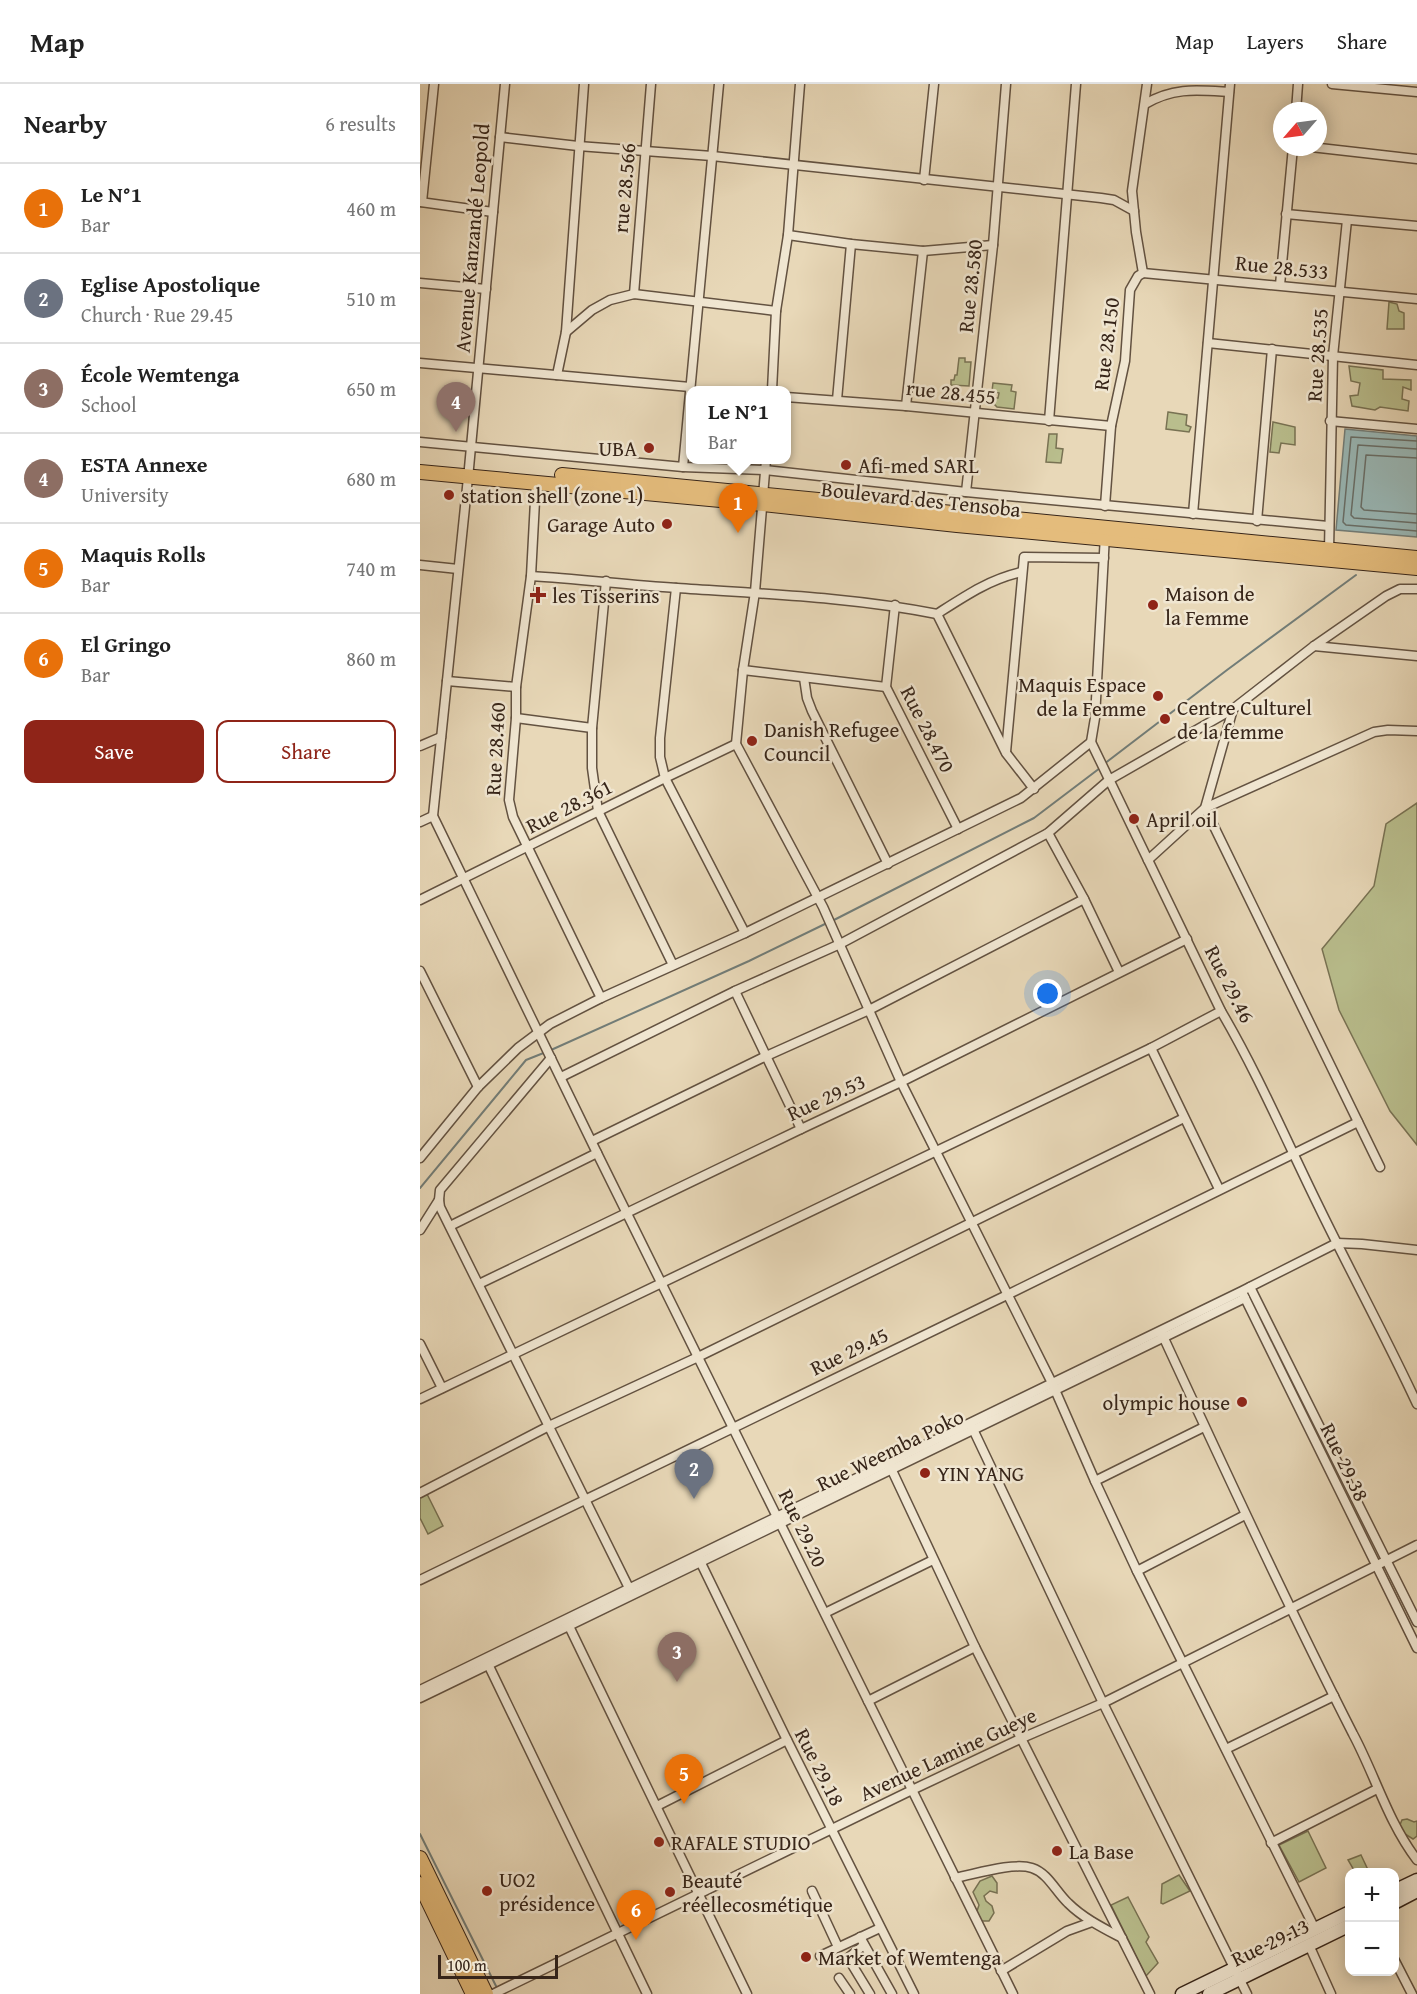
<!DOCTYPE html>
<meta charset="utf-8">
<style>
body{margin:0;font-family:"Gentium Book Plus",serif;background:#f6f6f6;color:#222}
.controls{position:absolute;right:18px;bottom:18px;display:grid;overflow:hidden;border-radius:12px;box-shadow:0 3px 15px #0003}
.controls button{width:54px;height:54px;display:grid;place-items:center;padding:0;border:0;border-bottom:2px solid #e0e0e0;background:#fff;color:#222;font:30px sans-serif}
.compass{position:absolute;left:853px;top:18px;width:54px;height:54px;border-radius:50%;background:#fff;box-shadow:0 3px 15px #0003;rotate:242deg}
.scale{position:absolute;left:18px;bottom:15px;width:120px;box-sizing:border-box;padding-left:6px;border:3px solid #372519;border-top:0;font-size:16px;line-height:21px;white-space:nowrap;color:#372519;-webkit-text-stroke:4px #f0e6d1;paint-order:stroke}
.you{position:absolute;left:628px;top:910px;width:21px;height:21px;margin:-15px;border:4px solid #fff;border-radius:50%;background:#1a73e8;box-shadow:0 0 0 9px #1a73e833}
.badge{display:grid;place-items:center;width:39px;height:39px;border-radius:50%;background:#8f2418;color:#fff;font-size:20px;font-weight:700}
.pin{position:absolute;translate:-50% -50px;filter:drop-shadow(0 2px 3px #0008)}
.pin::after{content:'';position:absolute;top:32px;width:21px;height:18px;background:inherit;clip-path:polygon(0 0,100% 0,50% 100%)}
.popup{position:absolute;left:266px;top:302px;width:105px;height:78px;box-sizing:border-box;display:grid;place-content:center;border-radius:12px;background:#fff;filter:drop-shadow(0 2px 4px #0005);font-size:20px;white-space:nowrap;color:#767676}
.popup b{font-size:22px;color:#222}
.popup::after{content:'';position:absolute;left:50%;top:100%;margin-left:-12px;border:12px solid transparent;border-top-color:#fff}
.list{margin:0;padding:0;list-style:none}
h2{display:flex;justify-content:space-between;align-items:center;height:78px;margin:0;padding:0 24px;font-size:26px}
h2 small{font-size:20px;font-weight:400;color:#767676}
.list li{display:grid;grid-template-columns:39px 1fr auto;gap:18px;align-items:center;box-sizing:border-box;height:90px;padding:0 24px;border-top:2px solid #e0e0e0}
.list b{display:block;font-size:22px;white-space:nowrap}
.list p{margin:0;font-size:20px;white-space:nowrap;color:#767676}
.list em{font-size:20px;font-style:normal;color:#767676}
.actions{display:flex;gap:12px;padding:18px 24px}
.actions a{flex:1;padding:14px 0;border:2px solid #8f2418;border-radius:12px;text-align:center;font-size:21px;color:#8f2418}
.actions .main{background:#8f2418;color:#fff}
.map{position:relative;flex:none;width:997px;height:1910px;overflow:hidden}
header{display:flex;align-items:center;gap:36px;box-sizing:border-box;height:84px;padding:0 30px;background:#fff;border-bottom:2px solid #e0e0e0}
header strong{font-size:28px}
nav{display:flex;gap:33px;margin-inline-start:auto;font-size:21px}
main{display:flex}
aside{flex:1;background:#fff}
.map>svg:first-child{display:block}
</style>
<header>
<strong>Map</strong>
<nav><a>Map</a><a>Layers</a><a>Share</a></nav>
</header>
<main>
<aside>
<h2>Nearby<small>6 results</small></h2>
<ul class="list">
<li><span class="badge" style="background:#e8710a">1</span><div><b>Le N°1</b><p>Bar</p></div><em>460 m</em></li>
<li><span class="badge" style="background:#6b7280">2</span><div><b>Eglise Apostolique</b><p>Church · Rue 29.45</p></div><em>510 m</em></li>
<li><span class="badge" style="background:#8d6e63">3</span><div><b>École Wemtenga</b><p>School</p></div><em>650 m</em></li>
<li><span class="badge" style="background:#8d6e63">4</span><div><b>ESTA Annexe</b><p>University</p></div><em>680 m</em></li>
<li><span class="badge" style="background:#e8710a">5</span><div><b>Maquis Rolls</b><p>Bar</p></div><em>740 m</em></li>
<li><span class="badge" style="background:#e8710a">6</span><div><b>El Gringo</b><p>Bar</p></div><em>860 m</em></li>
</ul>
<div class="actions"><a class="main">Save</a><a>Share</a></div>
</aside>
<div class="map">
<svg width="997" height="1910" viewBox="0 0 997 1910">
<rect width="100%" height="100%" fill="#e8d8b8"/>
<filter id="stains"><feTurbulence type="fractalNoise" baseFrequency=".00333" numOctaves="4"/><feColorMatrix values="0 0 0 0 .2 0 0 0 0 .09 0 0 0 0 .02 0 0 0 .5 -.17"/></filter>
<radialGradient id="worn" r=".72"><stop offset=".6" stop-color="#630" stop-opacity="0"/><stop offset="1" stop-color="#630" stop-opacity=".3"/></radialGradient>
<g fill="#b9be8d" stroke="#787253" stroke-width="1.5">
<polygon points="969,218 977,220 979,227 984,229 984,245 967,245"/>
<polygon points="539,274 545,274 545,278 551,278 549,302 531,301 531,296 534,296 535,291 537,291"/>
<polygon points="929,282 963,286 963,295 991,296 991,306 983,303 982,315 989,317 988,327 960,323 955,326 932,322 930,312 938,311 940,299 931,297"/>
<polygon points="573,299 592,301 591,307 596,308 594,325 577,323 571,317 571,314 578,314 579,309 572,307"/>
<polygon points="748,328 767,331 766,341 771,343 769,348 746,345"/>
<polygon points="853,338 875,343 875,361 861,359 859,369 850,368"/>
<polygon points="629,350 637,350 636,364 643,365 641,379 626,378"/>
<polygon points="997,719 997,1061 970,1027 919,926 902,865 954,802 966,740"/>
<polygon points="7,1410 23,1442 8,1450 0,1434 0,1414"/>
<polygon points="987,1735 994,1738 997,1737 997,1752 993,1755 985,1750 979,1743 982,1736"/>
<polygon points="888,1747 906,1784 879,1798 859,1761"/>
<polygon points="941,1771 949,1788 935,1788 928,1776"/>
<polygon points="759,1791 770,1807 743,1820 741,1819 742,1800"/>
<polygon points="572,1792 577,1799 577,1809 570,1807 564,1812 566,1817 572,1822 574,1829 569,1837 562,1837 556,1830 559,1821 553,1808 560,1797"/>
<polygon points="708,1813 729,1853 726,1858 738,1879 726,1892 691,1821"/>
</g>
<polygon fill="#99b8b7" stroke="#727d78" stroke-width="1.5" points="925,345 997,352 997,453 916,446"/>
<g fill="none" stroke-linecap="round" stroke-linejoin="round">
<g stroke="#686e68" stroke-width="1.5">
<polyline points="997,357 931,353 923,438 926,441 997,447"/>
<polyline points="997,365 938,361 931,431 934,434 997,439"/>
<polyline points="997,374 946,371 941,423 944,426 997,430"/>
</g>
<g stroke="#727d78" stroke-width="2">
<polyline points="684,680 807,586 936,491"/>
<polyline points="412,837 614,734 680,684"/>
<polyline points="131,966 329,877 407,839"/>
<polyline points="0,1104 106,976 126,968"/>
<polyline points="0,1750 78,1906"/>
</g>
<defs>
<g id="minor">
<polyline points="85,0 49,384 13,732 177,1069 593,1910"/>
<polyline points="912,0 997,8"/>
<path d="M725 20C754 3 777 6 809 8"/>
<polyline points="876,27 878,0"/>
<polyline points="80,53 158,62 292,72 681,114 694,116 714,127"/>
<polyline points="891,63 997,75"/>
<polyline points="504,96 514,0"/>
<polyline points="0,118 73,128"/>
<polyline points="2,118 14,0"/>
<polyline points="866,130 997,142"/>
<polyline points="368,151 431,160 503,167 573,161"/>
<polyline points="723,189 997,215"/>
<polyline points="0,199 66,205"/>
<polyline points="860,201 873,63"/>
<polyline points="214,210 231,0"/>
<polyline points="146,248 172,226 190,216 214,210 356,227"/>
<polyline points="788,259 997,281"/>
<polyline points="0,279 270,303"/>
<polyline points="137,291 146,248 164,0"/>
<polyline points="352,306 356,227 368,151 380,0"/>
<polyline points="366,313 486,322 691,342"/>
<polyline points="417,316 431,160"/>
<polyline points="486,322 503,167"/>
<polyline points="629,337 656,0"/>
<polyline points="910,337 997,345"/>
<polyline points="0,358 263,383 345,386 546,408 908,442"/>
<polyline points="346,376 335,508 323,586 316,660 403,823 481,998 632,1299 675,1397 717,1487 895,1845"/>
<polyline points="263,383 299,0"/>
<polyline points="116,398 111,492 96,603 96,634 89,716 93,733 181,914"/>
<polyline points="546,408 573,161 586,0"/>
<polyline points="685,422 691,342 705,277 710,206 718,192 723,189 716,148 712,107 727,0"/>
<polyline points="773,430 810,0"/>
<polyline points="837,437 852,265"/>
<polyline points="909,466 913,272 927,136"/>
<polyline points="0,481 38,485"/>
<path d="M602 488C570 495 545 512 517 530L586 669 614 705"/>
<path d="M111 492C160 495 208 501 257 504 344 510 432 513 517 530"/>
<polyline points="186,497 172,644 172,684 178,727 253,881"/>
<polyline points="256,504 240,654 240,673 245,694 325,849"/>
<polyline points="475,521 466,603 538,745"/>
<polyline points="894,562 997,572"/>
<polyline points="323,586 466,603"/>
<polyline points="384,594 387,614 392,627 468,780"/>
<polyline points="27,597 96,603"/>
<polyline points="96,634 172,644"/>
<path d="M671 658 801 927C838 990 867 1058 899 1123 931 1189 966 1253 997 1320"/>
<polyline points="0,662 21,653"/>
<polyline points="586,668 604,473 684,474"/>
<polyline points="0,738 13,732"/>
<polyline points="628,749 664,815 699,888"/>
<polyline points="728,776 785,724 813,625"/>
<polyline points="0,816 245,694 316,660"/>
<polyline points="0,887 58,1003"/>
<polyline points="315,907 381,1045"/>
<polyline points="731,964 799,1105"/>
<polyline points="131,974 20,1106 19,1116 20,1123 209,1504"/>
<polyline points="141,993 315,907 420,860 628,749 689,696 813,625 894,562 966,512 980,505 997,505"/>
<polyline points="172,1057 342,974 449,926 664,815"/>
<polyline points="0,1074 58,1003 98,964 130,940 181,914 325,849 601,714 671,658 675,634 685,451"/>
<polyline points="960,1083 785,724 954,648 968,646 997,647"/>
<polyline points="30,1142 177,1069"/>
<polyline points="0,1146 19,1116"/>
<polyline points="59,1200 381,1045 481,998 767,855"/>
<polyline points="830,1203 997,1538"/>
<polyline points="823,1210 997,1564"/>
<path d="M742 1250C804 1384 866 1518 933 1650 955 1691 968 1738 997 1776"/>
<polyline points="0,1260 22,1304"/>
<polyline points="0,1315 731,964 801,927"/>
<polyline points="551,1341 683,1619 827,1910"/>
<polyline points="469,1380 555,1563 730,1910"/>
<polyline points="675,1397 784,1343"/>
<polyline points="0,1409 129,1342 278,1273 764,1034"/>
<polyline points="279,1475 367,1656 494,1910"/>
<polyline points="717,1487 825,1431"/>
<polyline points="0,1496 587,1211 938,1038"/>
<polyline points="405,1529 513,1476"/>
<polyline points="147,1538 327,1910"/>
<polyline points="67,1578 227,1910"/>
<polyline points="0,1606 822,1207 917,1159 942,1160 997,1166"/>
<polyline points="0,1614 825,1214"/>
<polyline points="448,1617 555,1563"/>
<polyline points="806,1665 914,1612"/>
<polyline points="237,1722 367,1656"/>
<polyline points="851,1759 957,1705"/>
<path d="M535 1794C556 1790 593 1778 612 1784 628 1789 636 1808 648 1819 663 1834 683 1844 702 1854"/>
<polyline points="392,1807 418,1863"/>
<polyline points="440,1853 472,1910"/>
<polyline points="444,1861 428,1874 450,1910"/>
<polyline points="889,1861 911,1910"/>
<polyline points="400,1872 460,1844"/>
<polyline points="974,1875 992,1910"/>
<polyline points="581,1887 647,1847 672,1838"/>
<polyline points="419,1894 430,1910"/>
<polyline points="73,1910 492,1706 602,1654 683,1619 997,1461"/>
</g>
<g id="secondary">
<polyline points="974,1807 997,1796"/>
<polyline points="974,1819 997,1807"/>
<polyline points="762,1910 930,1828"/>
<polyline points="789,1910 930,1841"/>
</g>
<g id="primary">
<polyline points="0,388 343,420 537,441 997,484"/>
<polyline points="142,391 997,474"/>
<polyline points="0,1774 66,1910"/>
<polyline points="0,1800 53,1910"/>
</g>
</defs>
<use href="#minor" stroke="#635241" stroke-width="11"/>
<use href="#secondary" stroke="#372519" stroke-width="15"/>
<use href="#primary" stroke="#372519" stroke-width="16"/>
<use href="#minor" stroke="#f0e6d1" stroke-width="8"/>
<use href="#secondary" stroke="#f0e6d1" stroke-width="12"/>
<use href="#primary" stroke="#e4bc7c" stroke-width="14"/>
</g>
<g fill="#8f2418" stroke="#f0e6d1" stroke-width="2">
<circle cx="229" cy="364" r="6"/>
<circle cx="426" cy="381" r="6"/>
<circle cx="29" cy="411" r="6"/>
<circle cx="247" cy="440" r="6"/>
<path d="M115 502h6v6h6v6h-6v6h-6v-6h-6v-6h6z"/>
<circle cx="733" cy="521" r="6"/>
<circle cx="738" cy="612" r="6"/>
<circle cx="745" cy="635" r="6"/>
<circle cx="332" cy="657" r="6"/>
<circle cx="714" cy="735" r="6"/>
<circle cx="822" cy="1318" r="6"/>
<circle cx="505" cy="1389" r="6"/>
<circle cx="239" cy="1758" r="6"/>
<circle cx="637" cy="1767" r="6"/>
<circle cx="67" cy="1807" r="6"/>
<circle cx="250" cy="1808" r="6"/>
<circle cx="386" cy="1873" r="6"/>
</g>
<g text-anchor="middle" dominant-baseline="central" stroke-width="5" stroke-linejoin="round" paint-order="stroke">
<g font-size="21" fill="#372519" stroke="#f0e6d1">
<text transform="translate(204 104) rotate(-85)">rue 28.566</text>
<text transform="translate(52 154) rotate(-85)">Avenue Kanzandé Leopold</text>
<text transform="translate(862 183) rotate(6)">Rue 28.533</text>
<text transform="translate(550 202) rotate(-84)">Rue 28.580</text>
<text transform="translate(686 260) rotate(-83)">Rue 28.150</text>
<text transform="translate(897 271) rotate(-86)">Rue 28.535</text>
<text transform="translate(531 308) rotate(6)">rue 28.455</text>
<text transform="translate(501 415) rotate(6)">Boulevard des Tensoba</text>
<text transform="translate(508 645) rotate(63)">Rue 28.470</text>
<text transform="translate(75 665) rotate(-87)">Rue 28.460</text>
<text transform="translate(149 722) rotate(-27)">Rue 28.361</text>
<text transform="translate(810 900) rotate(63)">Rue 29.46</text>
<text transform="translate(406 1013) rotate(-25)">Rue 29.53</text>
<text transform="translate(429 1267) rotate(-26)">Rue 29.45</text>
<text transform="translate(470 1366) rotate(-26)">Rue Weemba Poko</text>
<text transform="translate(925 1378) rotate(64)">Rue 29.38</text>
<text transform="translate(383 1444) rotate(64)">Rue 29.20</text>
<text transform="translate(528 1670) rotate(-25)">Avenue Lamine Gueye</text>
<text transform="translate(400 1683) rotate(63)">Rue 29.18</text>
<text transform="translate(850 1858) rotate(-26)">Rue 29.13</text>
</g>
<g font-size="21" fill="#372519" stroke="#f0e6d1" text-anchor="start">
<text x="217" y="364" text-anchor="end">UBA</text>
<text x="438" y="381">Afi-med SARL</text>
<text x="41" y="411">station shell (zone 1)</text>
<text x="235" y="440" text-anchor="end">Garage Auto</text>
<text x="745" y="509">Maison de<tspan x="745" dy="24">la Femme</tspan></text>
<text x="132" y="511">les Tisserins</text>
<text x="726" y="600" text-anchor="end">Maquis Espace<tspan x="726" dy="24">de la Femme</tspan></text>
<text x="757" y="623">Centre Culturel<tspan x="757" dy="24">de la femme</tspan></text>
<text x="344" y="645">Danish Refugee<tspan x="344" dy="24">Council</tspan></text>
<text x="726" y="735">April oil</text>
<text x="810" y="1318" text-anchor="end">olympic house</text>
<text x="517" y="1389">YIN YANG</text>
<text x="251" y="1758">RAFALE STUDIO</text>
<text x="649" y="1767">La Base</text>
<text x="79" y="1795">UO2<tspan x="79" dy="24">présidence</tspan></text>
<text x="262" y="1796">Beauté<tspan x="262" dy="24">réellecosmétique</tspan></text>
<text x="398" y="1873">Market of Wemtenga</text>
</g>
</g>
<rect width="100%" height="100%" filter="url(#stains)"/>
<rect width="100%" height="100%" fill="url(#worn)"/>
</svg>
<div class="controls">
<button>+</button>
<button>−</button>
</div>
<svg class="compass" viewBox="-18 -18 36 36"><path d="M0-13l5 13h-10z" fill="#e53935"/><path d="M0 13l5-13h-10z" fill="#767676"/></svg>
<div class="scale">100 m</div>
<div class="you"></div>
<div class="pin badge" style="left:318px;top:449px;background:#e8710a">1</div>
<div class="popup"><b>Le N°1</b>Bar</div>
<div class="pin badge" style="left:274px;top:1415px;background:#6b7280">2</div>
<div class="pin badge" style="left:257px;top:1598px;background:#8d6e63">3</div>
<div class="pin badge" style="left:36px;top:348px;background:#8d6e63">4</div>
<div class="pin badge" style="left:264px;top:1720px;background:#e8710a">5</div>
<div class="pin badge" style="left:216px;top:1856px;background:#e8710a">6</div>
</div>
</main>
